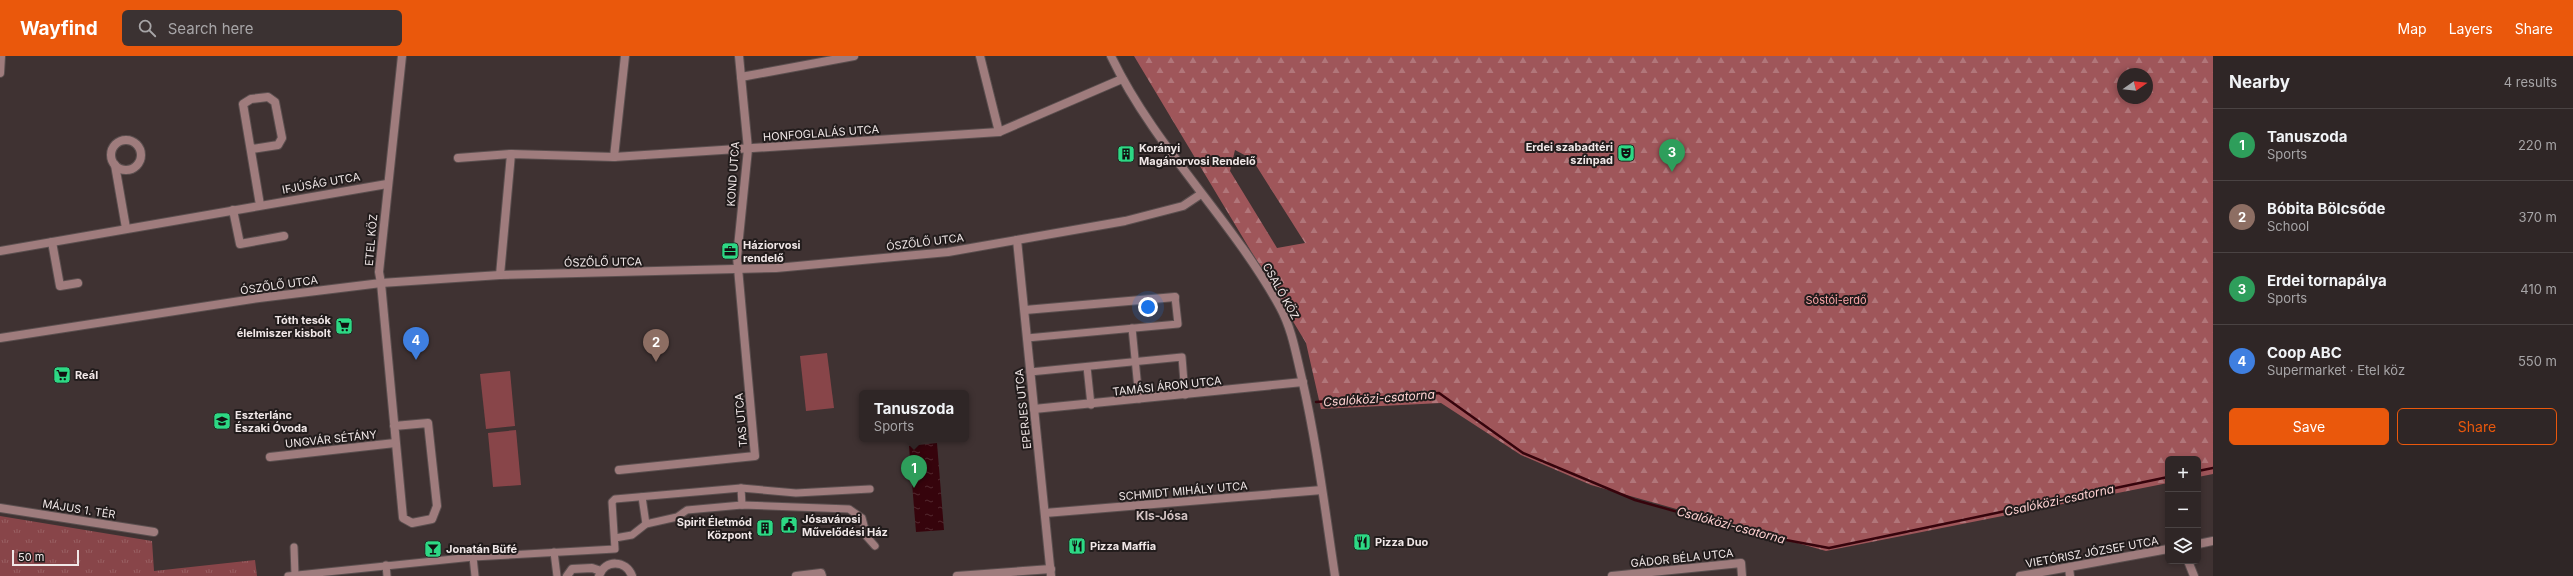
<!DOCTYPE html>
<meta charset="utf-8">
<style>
body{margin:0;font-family:Inter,sans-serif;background:#3b3232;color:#f1f3f6}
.controls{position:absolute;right:12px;bottom:12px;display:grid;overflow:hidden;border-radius:6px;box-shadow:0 2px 6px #0003}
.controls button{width:36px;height:36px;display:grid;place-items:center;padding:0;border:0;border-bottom:1px solid #4a4343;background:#2f2626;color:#f1f3f6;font:20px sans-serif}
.compass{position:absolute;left:2117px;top:12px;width:36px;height:36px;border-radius:50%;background:#2f2626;box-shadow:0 2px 6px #0003;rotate:76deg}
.scale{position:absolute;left:12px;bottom:10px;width:67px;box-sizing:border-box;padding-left:4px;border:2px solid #f0e7e7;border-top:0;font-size:11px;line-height:14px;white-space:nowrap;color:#f0e7e7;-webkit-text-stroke:3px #221c1c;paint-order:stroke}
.you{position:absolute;left:1148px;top:251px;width:14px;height:14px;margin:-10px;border:3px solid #fff;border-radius:50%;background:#1a73e8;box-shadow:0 0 0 6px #1a73e833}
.badge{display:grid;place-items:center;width:26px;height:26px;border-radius:50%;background:#ea580c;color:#fff;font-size:13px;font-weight:700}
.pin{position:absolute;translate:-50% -33px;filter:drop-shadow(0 1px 2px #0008)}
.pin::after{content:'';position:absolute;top:21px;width:14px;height:12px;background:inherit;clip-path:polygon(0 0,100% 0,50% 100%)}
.popup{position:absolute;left:859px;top:334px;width:110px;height:52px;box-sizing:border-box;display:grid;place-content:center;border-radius:6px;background:#2f2626;filter:drop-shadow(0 1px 3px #0005);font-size:13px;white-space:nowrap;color:#a7a5a7}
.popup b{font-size:15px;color:#f1f3f6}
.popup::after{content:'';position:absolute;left:50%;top:100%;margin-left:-8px;border:8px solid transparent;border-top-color:#2f2626}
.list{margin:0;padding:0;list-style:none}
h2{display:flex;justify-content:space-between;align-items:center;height:52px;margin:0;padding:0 16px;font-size:17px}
h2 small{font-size:13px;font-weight:400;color:#a7a5a7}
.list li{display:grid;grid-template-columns:26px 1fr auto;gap:12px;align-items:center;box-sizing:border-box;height:72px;padding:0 16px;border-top:1px solid #4a4343}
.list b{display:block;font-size:15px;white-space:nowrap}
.list p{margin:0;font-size:13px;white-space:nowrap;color:#a7a5a7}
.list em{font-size:13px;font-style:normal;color:#a7a5a7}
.actions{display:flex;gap:8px;padding:12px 16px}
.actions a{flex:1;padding:9px 0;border:1px solid #ea580c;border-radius:6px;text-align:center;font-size:14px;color:#ea580c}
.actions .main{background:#ea580c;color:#fff}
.icon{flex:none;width:22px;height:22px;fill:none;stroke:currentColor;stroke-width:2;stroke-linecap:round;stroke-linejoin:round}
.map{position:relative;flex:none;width:2213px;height:520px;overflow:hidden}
header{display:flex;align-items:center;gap:24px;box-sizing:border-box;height:56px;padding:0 20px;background:#ea580c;color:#fff}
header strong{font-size:19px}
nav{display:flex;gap:22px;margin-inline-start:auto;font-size:14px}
.search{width:280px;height:36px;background:#3b3232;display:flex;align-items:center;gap:10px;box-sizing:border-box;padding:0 14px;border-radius:6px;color:#a7a5a7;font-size:15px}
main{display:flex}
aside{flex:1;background:#2f2626}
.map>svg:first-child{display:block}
</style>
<header>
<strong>Wayfind</strong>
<div class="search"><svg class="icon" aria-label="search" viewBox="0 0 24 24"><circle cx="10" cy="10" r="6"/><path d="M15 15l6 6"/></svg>Search here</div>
<nav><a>Map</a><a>Layers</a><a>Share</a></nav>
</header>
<main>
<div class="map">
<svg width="2213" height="520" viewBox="0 0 2213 520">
<defs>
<pattern id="grass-tufts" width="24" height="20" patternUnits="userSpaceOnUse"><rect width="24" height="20" fill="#884549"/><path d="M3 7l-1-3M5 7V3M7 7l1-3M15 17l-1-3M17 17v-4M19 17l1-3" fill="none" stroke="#996063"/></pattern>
<pattern id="forest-firs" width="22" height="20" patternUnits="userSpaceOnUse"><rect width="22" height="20" fill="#9f565a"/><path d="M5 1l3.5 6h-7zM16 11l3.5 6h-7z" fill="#b1767a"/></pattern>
<pattern id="water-ripples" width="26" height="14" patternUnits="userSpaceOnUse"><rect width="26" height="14" fill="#36040c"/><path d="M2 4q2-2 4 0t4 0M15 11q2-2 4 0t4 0" fill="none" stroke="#53292f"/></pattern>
</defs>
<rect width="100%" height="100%" fill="#3f3232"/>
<polygon fill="url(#grass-tufts)" points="0,460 152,485 154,515 255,504 257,520 0,520"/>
<path fill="url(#forest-firs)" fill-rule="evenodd" d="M1134 0H2213V418L2198 421V403H2168V427L1826 495 1591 429 1521 399 1441 347 1321 353 1306 287ZM2123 18H2147V42H2123ZM1235 94 1252 103 1305 187 1277 192 1230 115Z"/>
<g fill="#884549">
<polygon points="827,297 834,352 806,355 800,300"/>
<polygon points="510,315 515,370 486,373 480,318"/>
<polygon points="516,374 521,429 493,431 488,377"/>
</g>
<polygon fill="url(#water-ripples)" points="937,387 944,474 916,476 909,390"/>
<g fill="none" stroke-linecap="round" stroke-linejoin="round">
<g stroke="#36040c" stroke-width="2.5">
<polyline points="1316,346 1439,337 1523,397 1635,444 1764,480 1829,492 2168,421"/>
<polyline points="2198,415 2213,412"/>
</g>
<defs>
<g id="pedestrian">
<polyline points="1132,272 1139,343"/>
<polyline points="1027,282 1178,268 1175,241"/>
<polyline points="1087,311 1091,349"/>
<polyline points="1030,316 1182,301 1185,339"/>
<polyline points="741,432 742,449"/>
<polyline points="642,441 646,468"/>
<polyline points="615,482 632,479 646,468 677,461 687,454 742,449 849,453 862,462 867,481 875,490"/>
<polyline points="294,491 295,519"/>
<polyline points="554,496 557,520"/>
<polyline points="473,501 475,520"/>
<polyline points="386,509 387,520"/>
<polyline points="288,520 473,501 615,493 612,446 615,443 741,432 796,437 870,433"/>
</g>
<g id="minor">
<polyline points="980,0 999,76"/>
<path d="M1111 0C1155 92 1231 162 1280 251 1292 273 1296 298 1302 323 1317 388 1325 454 1335 520"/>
<polyline points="0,17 1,0"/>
<polyline points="741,21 854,0"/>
<circle cx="126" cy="99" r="15"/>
<polyline points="252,93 278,89 282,82 275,46 268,41 251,43 243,48 260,149"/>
<polyline points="614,101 625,0"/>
<polyline points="458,102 511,98"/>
<polyline points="115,109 126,172"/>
<polyline points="233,154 240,188 284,180"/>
<polyline points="1017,184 1051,520"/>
<polyline points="52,186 60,230 78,227"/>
<polyline points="0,195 387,128"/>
<polyline points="500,219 511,98 614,101 999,76 1122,23"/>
<polyline points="1025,254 1175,241"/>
<polyline points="0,282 259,242 381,227 500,219 776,212 948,196 1125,165 1183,150 1201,138"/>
<polyline points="1034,353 1303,326"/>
<polyline points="394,370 428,367 437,450 432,463 412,467 403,462 381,227 379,216 402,0"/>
<polyline points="270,401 395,387"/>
<polyline points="619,414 755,400 737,201 748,93 739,0"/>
<polyline points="0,452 154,476"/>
<polyline points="1045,457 1322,434"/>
<polyline points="2198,488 2213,485"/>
<polyline points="2188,505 2194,520"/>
<polyline points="2069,512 2070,520"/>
<polyline points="567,520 572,513 592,512 601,515"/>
<path d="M599 520C605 503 626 504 632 520"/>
<polyline points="796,520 821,517 822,520"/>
<polyline points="957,520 1051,513"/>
<polyline points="1612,520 1741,507 1742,520"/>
<polyline points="2020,520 2168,493"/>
</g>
</defs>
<use href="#pedestrian" stroke="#5b4f4f" stroke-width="9"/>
<use href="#minor" stroke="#5b4f4f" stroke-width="10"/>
<use href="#pedestrian" stroke="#9f7c7d" stroke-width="7"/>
<use href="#minor" stroke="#9f7c7d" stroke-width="8"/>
</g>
<defs>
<symbol id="theatre-square" viewBox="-11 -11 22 22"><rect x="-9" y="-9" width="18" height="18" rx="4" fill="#2dd884" stroke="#221c1c"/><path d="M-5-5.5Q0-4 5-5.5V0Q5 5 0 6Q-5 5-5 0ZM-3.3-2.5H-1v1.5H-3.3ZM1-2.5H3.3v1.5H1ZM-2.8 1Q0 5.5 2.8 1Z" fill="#111"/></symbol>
<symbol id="building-square" viewBox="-11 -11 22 22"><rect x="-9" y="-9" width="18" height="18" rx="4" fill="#2dd884" stroke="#221c1c"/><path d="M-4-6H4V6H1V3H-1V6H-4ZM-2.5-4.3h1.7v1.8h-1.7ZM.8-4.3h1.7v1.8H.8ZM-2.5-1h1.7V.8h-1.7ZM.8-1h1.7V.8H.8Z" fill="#111"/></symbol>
<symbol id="office-square" viewBox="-11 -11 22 22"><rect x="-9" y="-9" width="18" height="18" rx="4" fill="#2dd884" stroke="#221c1c"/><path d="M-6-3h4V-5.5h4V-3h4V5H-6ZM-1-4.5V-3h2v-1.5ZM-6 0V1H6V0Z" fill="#111"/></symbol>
<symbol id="supermarket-square" viewBox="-11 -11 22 22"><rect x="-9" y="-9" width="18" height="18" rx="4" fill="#2dd884" stroke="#221c1c"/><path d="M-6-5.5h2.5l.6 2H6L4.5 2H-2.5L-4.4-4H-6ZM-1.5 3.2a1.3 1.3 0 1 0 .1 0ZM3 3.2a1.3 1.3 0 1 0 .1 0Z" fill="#111"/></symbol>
<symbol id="school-square" viewBox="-11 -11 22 22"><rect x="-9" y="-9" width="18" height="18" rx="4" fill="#2dd884" stroke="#221c1c"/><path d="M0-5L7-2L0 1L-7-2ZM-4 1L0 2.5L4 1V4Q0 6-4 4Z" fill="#111"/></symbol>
<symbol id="civic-square" viewBox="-11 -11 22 22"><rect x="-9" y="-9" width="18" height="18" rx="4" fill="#2dd884" stroke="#221c1c"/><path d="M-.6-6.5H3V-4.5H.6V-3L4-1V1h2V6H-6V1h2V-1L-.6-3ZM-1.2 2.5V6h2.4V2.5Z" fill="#111"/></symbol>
<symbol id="restaurant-square" viewBox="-11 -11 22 22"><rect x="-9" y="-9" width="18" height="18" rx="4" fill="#2dd884" stroke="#221c1c"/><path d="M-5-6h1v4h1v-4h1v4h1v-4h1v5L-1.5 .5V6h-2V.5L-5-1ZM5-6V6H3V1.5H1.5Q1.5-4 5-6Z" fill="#111"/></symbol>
<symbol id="bar-square" viewBox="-11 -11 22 22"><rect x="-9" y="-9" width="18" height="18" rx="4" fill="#2dd884" stroke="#221c1c"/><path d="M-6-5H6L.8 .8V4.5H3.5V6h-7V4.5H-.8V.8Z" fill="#111"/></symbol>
</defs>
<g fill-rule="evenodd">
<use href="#theatre-square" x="1616" y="87" width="20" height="20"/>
<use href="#building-square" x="1116" y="88" width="20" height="20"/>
<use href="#office-square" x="720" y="185" width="20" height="20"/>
<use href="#supermarket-square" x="334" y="260" width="20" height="20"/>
<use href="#supermarket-square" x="52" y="309" width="20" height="20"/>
<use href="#school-square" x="212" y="355" width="20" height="20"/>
<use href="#civic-square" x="779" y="459" width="20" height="20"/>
<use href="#building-square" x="755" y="462" width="20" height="20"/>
<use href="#restaurant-square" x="1352" y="476" width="20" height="20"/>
<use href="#restaurant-square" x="1067" y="480" width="20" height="20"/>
<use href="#bar-square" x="423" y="483" width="20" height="20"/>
</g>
<g text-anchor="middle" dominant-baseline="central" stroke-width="4" stroke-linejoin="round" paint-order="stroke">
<g font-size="11" fill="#f0e7e7" stroke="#221c1c">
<text transform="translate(821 77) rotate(-4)">HONFOGLALÁS UTCA</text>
<text transform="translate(733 118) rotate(-86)">KOND UTCA</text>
<text transform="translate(321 127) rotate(-10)">IFJÚSÁG UTCA</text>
<text transform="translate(371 184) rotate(-85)">ETEL KÖZ</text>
<text transform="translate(925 186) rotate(-7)">ÓSZŐLŐ UTCA</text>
<text transform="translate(603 206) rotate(-1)">ÓSZŐLŐ UTCA</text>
<text transform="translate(279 229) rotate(-8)">ÓSZŐLŐ UTCA</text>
<text transform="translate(1281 235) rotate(61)">CSALÓ KÖZ</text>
<text transform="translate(1167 330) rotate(-6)">TAMÁSI ÁRON UTCA</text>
<text transform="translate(1023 353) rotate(-96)">EPERJES UTCA</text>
<text transform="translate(741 364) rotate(-95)">TAS UTCA</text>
<text transform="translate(331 383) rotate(-6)">UNGVÁR SÉTÁNY</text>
<text transform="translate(1183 435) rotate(-5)">SCHMIDT MIHÁLY UTCA</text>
<text transform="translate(79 453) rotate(9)">MÁJUS 1. TÉR</text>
<text transform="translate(2092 496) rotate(-10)">VIETÓRISZ JÓZSEF UTCA</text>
<text transform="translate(1682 502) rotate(-6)">GÁDOR BÉLA UTCA</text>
</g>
<g font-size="11" font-weight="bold" fill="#f0e7e7" stroke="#221c1c" text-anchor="start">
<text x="1613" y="91" text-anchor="end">Erdei szabadtéri<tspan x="1613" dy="13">színpad</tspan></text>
<text x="1139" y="92">Korányi<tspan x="1139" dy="13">Magánorvosi Rendelő</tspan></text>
<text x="743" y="189">Háziorvosi<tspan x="743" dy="13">rendelő</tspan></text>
<text x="331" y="264" text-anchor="end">Tóth tesók<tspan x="331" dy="13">élelmiszer kisbolt</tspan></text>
<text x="75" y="319">Reál</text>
<text x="235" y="359">Eszterlánc<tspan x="235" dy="13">Északi Óvoda</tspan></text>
<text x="802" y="463">Jósavárosi<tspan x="802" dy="13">Művelődési Ház</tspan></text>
<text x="752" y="466" text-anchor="end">Spirit Életmód<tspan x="752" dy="13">Központ</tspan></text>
<text x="1375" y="486">Pizza Duo</text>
<text x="1090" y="490">Pizza Maffia</text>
<text x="446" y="493">Jonatán Büfé</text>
</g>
<g font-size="11" fill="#faa4a7" stroke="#221c1c">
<text x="1836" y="244">Sóstói-erdő</text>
</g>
<g font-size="12" font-style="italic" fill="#ffd2d2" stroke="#221c1c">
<text transform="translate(1379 342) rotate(-4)">Csalóközi-csatorna</text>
<text transform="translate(2059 444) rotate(-12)">Csalóközi-csatorna</text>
<text transform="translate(1731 469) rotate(15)">Csalóközi-csatorna</text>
</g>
<g font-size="12" font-weight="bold" fill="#d4c4c4" stroke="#221c1c">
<text x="1162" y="459">KIs-Jósa</text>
</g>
</g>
</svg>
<div class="controls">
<button>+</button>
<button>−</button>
<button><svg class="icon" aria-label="layers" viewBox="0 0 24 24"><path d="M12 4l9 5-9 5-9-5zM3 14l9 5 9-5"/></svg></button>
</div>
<svg class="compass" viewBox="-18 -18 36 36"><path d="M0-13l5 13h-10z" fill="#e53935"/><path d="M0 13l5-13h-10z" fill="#a7a5a7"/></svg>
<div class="scale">50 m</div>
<div class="you"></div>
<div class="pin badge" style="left:914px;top:432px;background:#2e9e5b">1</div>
<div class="popup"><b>Tanuszoda</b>Sports</div>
<div class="pin badge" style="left:656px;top:306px;background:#8d6e63">2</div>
<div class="pin badge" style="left:1672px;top:116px;background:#2e9e5b">3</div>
<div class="pin badge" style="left:416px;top:304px;background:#3f7fe0">4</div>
</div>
<aside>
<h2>Nearby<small>4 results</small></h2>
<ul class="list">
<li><span class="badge" style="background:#2e9e5b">1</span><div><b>Tanuszoda</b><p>Sports</p></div><em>220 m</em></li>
<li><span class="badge" style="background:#8d6e63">2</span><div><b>Bóbita Bölcsőde</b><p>School</p></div><em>370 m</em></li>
<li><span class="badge" style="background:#2e9e5b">3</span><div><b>Erdei tornapálya</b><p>Sports</p></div><em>410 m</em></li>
<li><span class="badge" style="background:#3f7fe0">4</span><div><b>Coop ABC</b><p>Supermarket · Etel köz</p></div><em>550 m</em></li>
</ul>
<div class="actions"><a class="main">Save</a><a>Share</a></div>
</aside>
</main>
